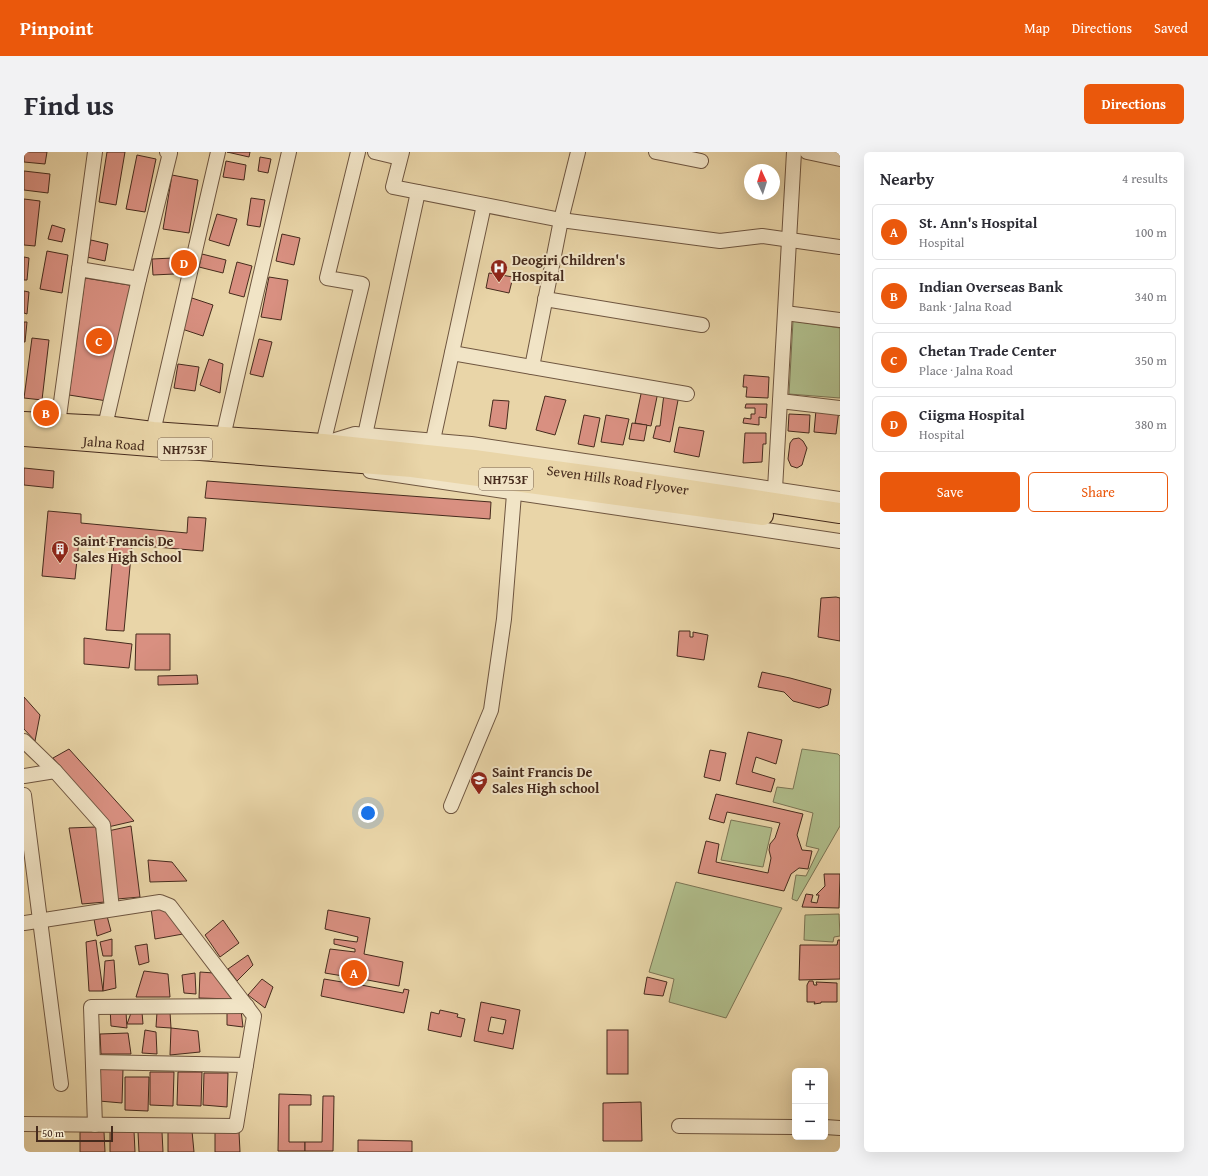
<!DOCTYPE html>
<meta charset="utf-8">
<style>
body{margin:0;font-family:"Gentium Book Plus",serif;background:#f2f2f3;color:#2b2b33}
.controls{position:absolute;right:12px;bottom:12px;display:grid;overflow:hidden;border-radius:6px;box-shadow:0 4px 16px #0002}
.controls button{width:36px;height:36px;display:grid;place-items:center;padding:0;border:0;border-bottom:1px solid #e1e1e2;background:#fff;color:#2b2b33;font:20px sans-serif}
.compass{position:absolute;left:720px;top:12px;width:36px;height:36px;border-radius:50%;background:#fff;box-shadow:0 4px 16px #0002;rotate:356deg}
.scale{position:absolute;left:12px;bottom:10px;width:77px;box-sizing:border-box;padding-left:4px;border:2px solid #462b1d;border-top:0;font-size:11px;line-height:14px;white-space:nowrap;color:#462b1d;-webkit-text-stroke:3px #f1e4c6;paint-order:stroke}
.you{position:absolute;left:344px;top:661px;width:14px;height:14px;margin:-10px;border:3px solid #fff;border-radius:50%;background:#1a73e8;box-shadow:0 0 0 6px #1a73e833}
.badge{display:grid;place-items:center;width:26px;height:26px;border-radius:50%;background:#ea580c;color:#fff;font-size:13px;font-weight:700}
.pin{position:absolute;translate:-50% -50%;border:2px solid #fff;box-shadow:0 1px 4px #0006}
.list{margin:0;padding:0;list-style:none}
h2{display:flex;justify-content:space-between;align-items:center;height:52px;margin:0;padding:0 16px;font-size:17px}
h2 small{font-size:13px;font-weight:400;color:#7c7c81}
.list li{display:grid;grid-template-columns:26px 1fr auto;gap:12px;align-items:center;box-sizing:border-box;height:56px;margin:0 8px 8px;padding:0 8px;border:1px solid #e1e1e2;border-radius:6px}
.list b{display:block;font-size:15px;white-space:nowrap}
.list p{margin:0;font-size:13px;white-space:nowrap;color:#7c7c81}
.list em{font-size:13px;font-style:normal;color:#7c7c81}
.actions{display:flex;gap:8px;padding:12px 16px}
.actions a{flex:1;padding:9px 0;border:1px solid #ea580c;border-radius:6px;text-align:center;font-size:14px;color:#ea580c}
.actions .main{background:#ea580c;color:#fff}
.map{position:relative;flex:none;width:816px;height:1000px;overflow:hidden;border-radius:6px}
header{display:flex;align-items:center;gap:24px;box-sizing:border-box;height:56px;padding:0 20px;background:#ea580c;color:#fff}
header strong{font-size:19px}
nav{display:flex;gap:22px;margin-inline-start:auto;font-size:14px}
.intro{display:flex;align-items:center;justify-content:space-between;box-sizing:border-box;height:96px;padding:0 24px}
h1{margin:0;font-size:28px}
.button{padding:10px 18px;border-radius:6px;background:#ea580c;color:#fff;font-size:14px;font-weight:700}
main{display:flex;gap:24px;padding:0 24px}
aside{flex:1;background:#fff;border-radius:6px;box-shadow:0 4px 16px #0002}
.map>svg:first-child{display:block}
</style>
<header>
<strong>Pinpoint</strong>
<nav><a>Map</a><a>Directions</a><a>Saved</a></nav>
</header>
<div class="intro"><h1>Find us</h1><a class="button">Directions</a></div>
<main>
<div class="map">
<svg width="816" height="1000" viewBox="0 0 816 1000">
<rect width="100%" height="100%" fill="#e9d5a8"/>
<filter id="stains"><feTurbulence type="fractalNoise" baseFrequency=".005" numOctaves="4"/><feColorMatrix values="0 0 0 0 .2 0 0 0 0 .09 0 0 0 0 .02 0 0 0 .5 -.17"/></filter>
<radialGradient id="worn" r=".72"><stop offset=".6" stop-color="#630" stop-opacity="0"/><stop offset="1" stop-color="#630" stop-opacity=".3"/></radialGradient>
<g fill="#b0be8c" stroke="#7b7454">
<polygon points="769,169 816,176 816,246 765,242"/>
<polygon points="778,597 814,602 816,604 816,674 773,749 768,747 772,723 782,724 795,697 782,694 789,661 749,650 753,635 769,637"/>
<polygon points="707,668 748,676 739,715 697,708"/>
<polygon points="652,730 758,756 702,866 645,850 650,827 625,820"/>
<polygon points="815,762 816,784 810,785 809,790 780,788 781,763"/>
</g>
<g fill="#d99081" stroke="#462b1d" fill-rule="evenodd">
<polygon points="0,0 23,0 21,12 0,10"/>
<polygon points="83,0 101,0 92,53 75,50"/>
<polygon points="203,0 226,0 225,5"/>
<polygon points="113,3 132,7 121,60 102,57"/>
<polygon points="236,5 247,7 244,21 234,19"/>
<polygon points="202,9 222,13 220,28 199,25"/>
<polygon points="0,19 26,22 24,41 0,38"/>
<polygon points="148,23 174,28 165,81 139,77"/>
<polygon points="227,46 241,48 236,75 223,73"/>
<polygon points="0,47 16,49 11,94 0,93"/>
<polygon points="193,62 213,67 205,94 185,88"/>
<polygon points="28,73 41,77 38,90 24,87"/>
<polygon points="258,82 276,86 270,113 252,109"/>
<polygon points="67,88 84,92 81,109 63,105"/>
<polygon points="23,99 44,103 38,141 16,137"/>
<polygon points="178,102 202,108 199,121 175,115"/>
<polygon points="0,105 5,106 3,128 0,128"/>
<polygon points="149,106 150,122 129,123 128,107"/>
<polygon points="213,110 228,114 220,145 205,141"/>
<polygon points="465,121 489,125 485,141 462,136"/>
<polygon points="245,125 264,128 257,168 237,165"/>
<polygon points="61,126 111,134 83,249 45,243"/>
<polygon points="0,139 5,140 3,162 0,161"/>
<polygon points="168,146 189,153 179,184 158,177"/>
<polygon points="0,170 3,170 1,190 0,190"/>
<polygon points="8,186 25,188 18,248 0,246"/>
<polygon points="235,187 248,190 239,225 226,222"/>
<polygon points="185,207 199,212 196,241 176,233"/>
<polygon points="154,212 175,215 171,239 150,236"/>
<polygon points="720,223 745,225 744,246 722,245 723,235 719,235"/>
<polygon points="618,237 634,240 627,274 611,271"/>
<polygon points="640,242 655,243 646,290 629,286 632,274 636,274"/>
<polygon points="521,244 542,248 531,283 512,278"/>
<polygon points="469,248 485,249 482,277 465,274"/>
<polygon points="722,252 743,252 742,266 735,265 735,273 719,271 720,266 727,267 727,262 731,262 731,256 721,256"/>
<polygon points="792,258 815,258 812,282 790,280"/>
<polygon points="765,262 786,263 785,281 764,279"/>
<polygon points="560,263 576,266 570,295 554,292"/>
<polygon points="582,263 605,267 599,293 577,290"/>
<polygon points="608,271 623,273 620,289 605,287"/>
<polygon points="655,275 680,279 675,305 650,300"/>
<polygon points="721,281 742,281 742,292 739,292 738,310 719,311"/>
<polygon points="775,286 779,289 783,296 778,313 773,316 767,314 764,307 766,291 769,287"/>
<polygon points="0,316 30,319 29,336 0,333"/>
<polygon points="183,329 467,350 466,367 181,346"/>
<polygon points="24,359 57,362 57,371 163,381 164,365 182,366 179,399 108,393 100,479 82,478 90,391 55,388 51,427 18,424"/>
<polygon points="812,445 816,446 816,489 794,485 797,446"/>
<polygon points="655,479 666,479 666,485 669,485 669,480 684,483 680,508 653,504"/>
<polygon points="112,482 146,482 146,518 111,518"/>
<polygon points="60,486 108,492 105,516 60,512"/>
<polygon points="738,520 766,526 807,537 804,553 795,556 769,549 760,540 734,535"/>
<polygon points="173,523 174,532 134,533 134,524"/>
<polygon points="0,545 16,563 11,589 0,577"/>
<polygon points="724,580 758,588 752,612 732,605 728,620 751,627 747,640 712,632"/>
<polygon points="45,597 110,669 84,675 29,606"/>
<polygon points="686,598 702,601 696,629 680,625"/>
<polygon points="692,642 779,662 773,683 778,698 788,699 784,717 775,716 767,722 760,739 674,721 682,689 695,692 692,710 744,721 747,706 745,698 746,692 751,686 756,671 703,660 700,671 685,667"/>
<polygon points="107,674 116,745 93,747 84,679"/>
<polygon points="72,675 81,750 58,752 45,676"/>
<polygon points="124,708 148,710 163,729 126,730"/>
<polygon points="800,722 816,722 815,756 778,755 782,742 789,743 787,750 793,751 795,743 792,743 801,734"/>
<polygon points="127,756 141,756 159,782 131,787"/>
<polygon points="304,758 346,766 340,802 379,810 375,834 333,826 332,832 379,841 380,837 385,838 380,861 297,844 300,827 324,831 325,825 301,821 306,797 331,800 331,797 310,792 310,787 333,790 334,785 301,777"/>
<polygon points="83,764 87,779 73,784 70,767"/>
<polygon points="199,768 215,791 196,805 181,783"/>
<polygon points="88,787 88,804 79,804 76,790"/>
<polygon points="72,788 79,839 65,839 62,790"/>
<polygon points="814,788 816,788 816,827 775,828 776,793 813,793"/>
<polygon points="123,792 125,810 115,813 111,794"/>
<polygon points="224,803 229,813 213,829 204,817"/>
<polygon points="90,808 92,836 79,839 81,809"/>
<polygon points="120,819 144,822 146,845 112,845"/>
<polygon points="176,820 190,821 210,847 175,846"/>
<polygon points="171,821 172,842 160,841 158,823"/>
<polygon points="623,825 643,830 639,844 620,842"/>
<polygon points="238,827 249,835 241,856 224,843"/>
<polygon points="785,829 789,829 790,833 793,833 792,830 813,831 813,850 797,850 797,851 790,852 791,850 783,850 783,833"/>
<path d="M457 850 496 858 489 897 450 889ZM467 865 482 868 479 882 464 879Z"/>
<polygon points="86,855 102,860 103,876 87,874"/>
<polygon points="217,858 219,875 203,873 203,860"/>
<polygon points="416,858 434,862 433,865 441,867 437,885 404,878 407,860 415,862"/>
<polygon points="118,860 119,872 103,872 107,861"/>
<polygon points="133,860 146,860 147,876 132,875"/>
<polygon points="147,876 174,879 176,900 146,903"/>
<polygon points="121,878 132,880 133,902 118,901"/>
<rect x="583" y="878" width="21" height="44"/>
<polygon points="104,881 107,902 77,902 76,882"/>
<polygon points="75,917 99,917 98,951 75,949"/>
<polygon points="126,920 150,920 149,954 126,953"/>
<polygon points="154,920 178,920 177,954 153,953"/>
<polygon points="180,921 204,921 203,955 179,953"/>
<polygon points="101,925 125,925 124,959 101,958"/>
<polygon points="255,942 287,943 287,953 265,953 265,990 281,990 281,999 254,999"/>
<polygon points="299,944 310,944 309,999 281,999 281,990 298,990"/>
<polygon points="617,950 618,989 579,989 579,951"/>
<polygon points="86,979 110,979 111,1000 86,1000"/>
<polygon points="144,979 168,979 170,1000 144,1000"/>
<polygon points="56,980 80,980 81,1000 56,1000"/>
<polygon points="114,980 138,980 139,1000 115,1000"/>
<polygon points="191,980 215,980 216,1000 191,1000"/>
<polygon points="334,988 388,989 388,1000 334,1000"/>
</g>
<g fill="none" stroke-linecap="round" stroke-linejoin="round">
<defs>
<g id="minor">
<polyline points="351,0 376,6"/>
<polyline points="378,0 369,35 537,68 696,89 738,84 816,95"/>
<polyline points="632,0 677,9"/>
<polyline points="783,0 816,7"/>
<polyline points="55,117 115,127 146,1 143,0"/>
<polyline points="521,147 678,173"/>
<polyline points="761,161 816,168"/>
<polyline points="428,201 663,242"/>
<polyline points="508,215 537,68 554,0"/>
<polyline points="756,249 816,256"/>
<polyline points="34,272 71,0"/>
<polyline points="81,274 115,127"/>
<polyline points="129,280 194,0"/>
<polyline points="341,283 394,40"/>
<polyline points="199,285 265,0"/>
<polyline points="409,288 460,53"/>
<polyline points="305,290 331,282 447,292 816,347"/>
<polyline points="299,292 338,132 303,126 334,0"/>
<polyline points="346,319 816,389"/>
<polyline points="751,337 770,0"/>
<polyline points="0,589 31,619 79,673 88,757"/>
<polyline points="0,624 31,619"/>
<polyline points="0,643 37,932"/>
<polyline points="427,654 467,558 480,467 490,342"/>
<polyline points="0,771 136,750 146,754 230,864 212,974 0,972"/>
<polyline points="69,910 222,913"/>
<polyline points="71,973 67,855 223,854"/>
<polyline points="655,974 771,975"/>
<polyline points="801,975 816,976"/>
</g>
<g id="highway">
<path id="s1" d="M0 270 81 274 129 280 299 292 450 308 612 330 816 361"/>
<path id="s2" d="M0 284 388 315 739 363"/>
</g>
</defs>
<use href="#minor" stroke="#6f5640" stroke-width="16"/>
<use href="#highway" stroke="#462b1d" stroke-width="22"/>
<use href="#minor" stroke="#f1e4c6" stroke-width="14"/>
<use href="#highway" stroke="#e9d5a8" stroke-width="20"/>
</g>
<defs>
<symbol id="hospital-pin" viewBox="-11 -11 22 30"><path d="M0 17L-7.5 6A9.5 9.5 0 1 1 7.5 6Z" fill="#8f2418" stroke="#f1e4c6"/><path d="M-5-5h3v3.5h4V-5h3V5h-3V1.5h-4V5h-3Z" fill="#fff"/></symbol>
<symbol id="building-pin" viewBox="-11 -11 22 30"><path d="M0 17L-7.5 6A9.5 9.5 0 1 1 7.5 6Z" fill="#8f2418" stroke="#f1e4c6"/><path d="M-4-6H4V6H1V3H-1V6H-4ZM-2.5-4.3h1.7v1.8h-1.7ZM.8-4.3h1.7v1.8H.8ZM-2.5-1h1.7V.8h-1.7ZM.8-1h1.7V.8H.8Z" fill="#fff"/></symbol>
<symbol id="school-pin" viewBox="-11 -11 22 30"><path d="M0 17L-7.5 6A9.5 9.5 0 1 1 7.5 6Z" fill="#8f2418" stroke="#f1e4c6"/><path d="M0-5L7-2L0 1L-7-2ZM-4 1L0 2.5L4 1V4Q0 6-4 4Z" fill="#fff"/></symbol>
</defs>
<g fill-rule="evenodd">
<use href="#hospital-pin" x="465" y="106" width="20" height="27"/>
<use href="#building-pin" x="26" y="387" width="20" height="27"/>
<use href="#school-pin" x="445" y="618" width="20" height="27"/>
</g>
<g text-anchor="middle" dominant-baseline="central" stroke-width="4" stroke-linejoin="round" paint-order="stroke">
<g fill="#f1e4c6" stroke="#796250" stroke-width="1">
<rect x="134" y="286" width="54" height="22" rx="3"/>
<rect x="455" y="316" width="54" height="22" rx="3"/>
</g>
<g font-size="13" font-weight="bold" fill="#462b1d">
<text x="161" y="297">NH753F</text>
<text x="482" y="327">NH753F</text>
</g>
<g font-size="14" font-weight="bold" fill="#462b1d" stroke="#f1e4c6" text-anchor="start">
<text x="488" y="108">Deogiri Children's<tspan x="488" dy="16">Hospital</tspan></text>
<text x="49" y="389">Saint Francis De<tspan x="49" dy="16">Sales High School</tspan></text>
<text x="468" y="620">Saint Francis De<tspan x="468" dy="16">Sales High school</tspan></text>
</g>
<g font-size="14" fill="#462b1d" stroke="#f1e4c6">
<text stroke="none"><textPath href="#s2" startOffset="90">Jalna Road</textPath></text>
<text stroke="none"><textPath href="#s1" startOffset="597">Seven Hills Road Flyover</textPath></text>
</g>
</g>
<rect width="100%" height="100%" filter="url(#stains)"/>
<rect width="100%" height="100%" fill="url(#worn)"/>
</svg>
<div class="controls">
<button>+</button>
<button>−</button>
</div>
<svg class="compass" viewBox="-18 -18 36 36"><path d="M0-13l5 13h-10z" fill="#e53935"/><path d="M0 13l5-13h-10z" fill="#7c7c81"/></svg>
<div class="scale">50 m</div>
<div class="you"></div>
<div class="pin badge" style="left:330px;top:821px">A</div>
<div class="pin badge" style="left:22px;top:261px">B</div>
<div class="pin badge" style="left:75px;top:189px">C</div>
<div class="pin badge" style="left:160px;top:111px">D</div>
</div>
<aside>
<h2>Nearby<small>4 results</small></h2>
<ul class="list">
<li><span class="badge">A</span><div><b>St. Ann's Hospital</b><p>Hospital</p></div><em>100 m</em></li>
<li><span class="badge">B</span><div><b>Indian Overseas Bank</b><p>Bank · Jalna Road</p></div><em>340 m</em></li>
<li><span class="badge">C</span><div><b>Chetan Trade Center</b><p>Place · Jalna Road</p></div><em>350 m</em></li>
<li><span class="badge">D</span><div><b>Ciigma Hospital</b><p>Hospital</p></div><em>380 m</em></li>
</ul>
<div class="actions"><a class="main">Save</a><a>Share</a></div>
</aside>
</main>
